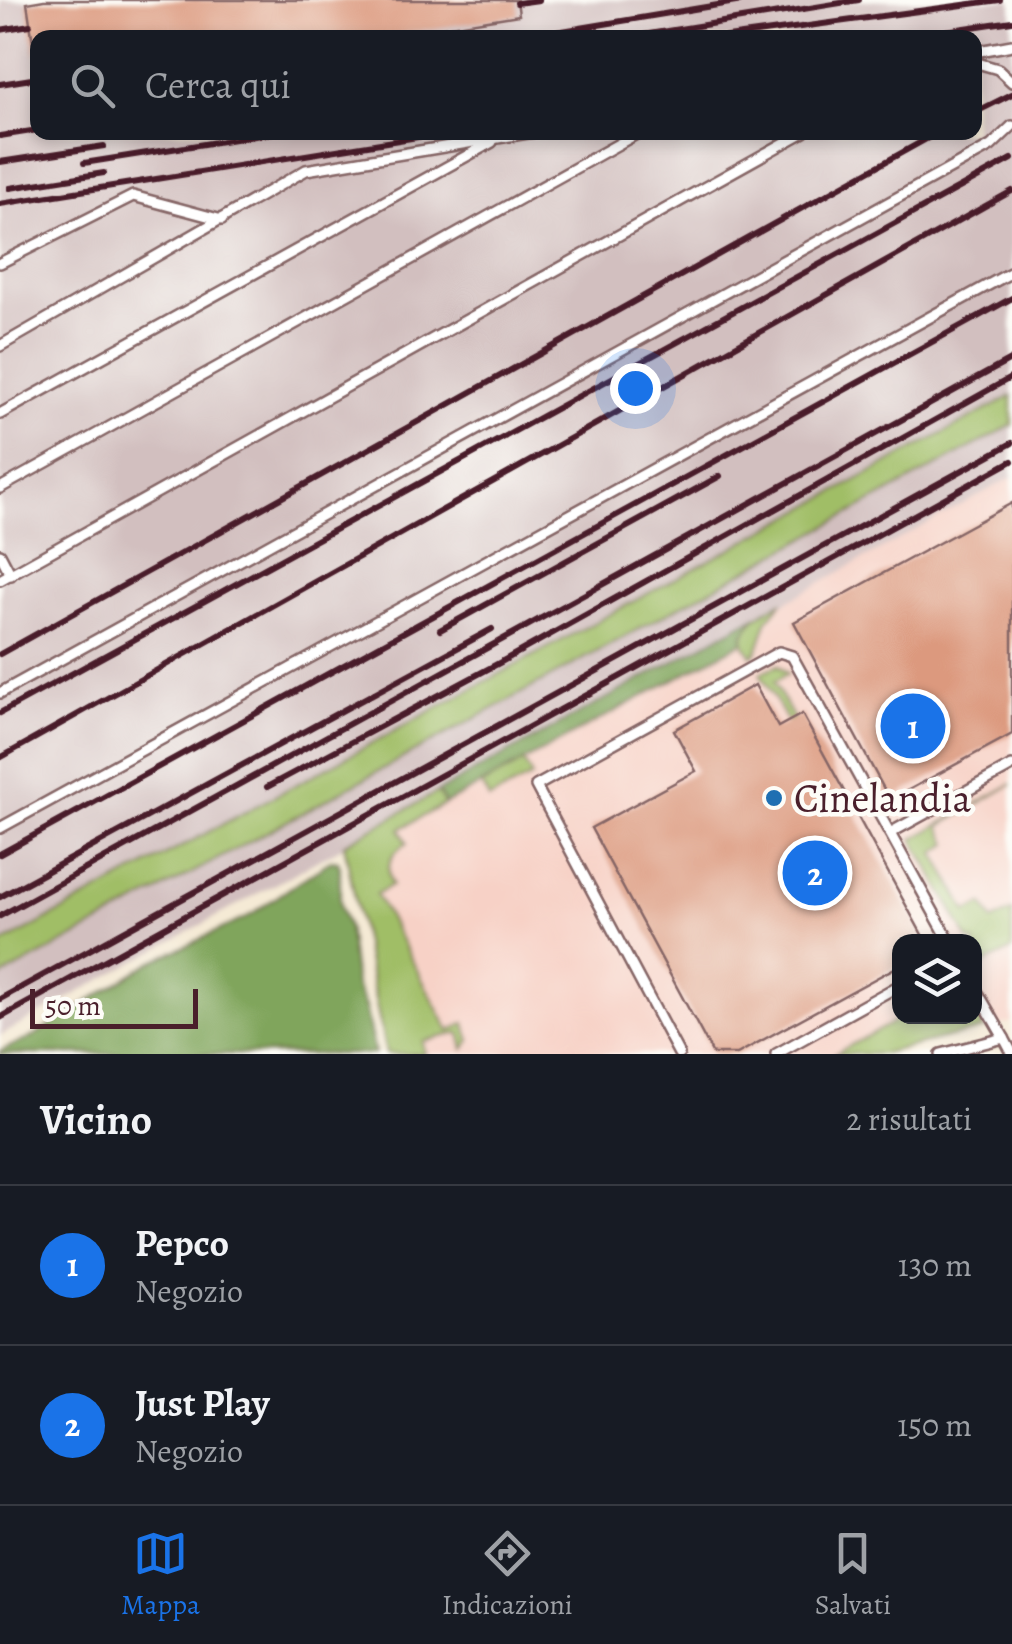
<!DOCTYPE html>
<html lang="it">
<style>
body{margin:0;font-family:Alegreya,serif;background:#20242c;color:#f1f3f6}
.controls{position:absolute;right:30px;bottom:30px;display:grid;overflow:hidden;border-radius:20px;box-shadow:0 5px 15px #0003}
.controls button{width:90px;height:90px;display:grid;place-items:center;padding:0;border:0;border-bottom:2px solid #363941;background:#171b24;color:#f1f3f6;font:50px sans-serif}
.scale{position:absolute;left:30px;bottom:25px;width:168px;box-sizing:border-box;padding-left:10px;border:5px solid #4a1f2b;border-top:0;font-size:28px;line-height:35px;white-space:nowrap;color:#4a1f2b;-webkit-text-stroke:8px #fdfcf7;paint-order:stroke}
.you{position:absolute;left:635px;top:388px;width:35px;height:35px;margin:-25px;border:8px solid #fff;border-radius:50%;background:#1a73e8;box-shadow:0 0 0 15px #1a73e833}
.badge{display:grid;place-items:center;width:65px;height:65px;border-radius:50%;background:#1a73e8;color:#fff;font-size:32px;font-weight:700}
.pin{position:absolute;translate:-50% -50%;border:5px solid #fff;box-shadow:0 2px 10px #0006}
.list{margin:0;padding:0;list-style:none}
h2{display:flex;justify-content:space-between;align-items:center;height:130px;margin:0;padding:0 40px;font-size:42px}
h2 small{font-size:32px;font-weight:400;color:#9ea1a6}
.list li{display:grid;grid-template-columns:65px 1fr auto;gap:30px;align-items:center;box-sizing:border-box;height:160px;padding:0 40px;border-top:2px solid #363941}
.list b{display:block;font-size:38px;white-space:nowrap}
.list p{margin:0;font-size:32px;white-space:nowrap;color:#9ea1a6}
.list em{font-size:32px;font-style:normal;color:#9ea1a6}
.icon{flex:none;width:55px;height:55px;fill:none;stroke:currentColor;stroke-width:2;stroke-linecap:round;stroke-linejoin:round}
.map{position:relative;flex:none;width:1012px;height:1054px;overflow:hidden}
.search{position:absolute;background:#171b24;box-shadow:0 5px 15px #0003;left:30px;right:30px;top:30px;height:110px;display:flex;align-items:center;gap:25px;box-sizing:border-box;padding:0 35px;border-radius:20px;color:#9ea1a6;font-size:38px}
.sheet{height:450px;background:#171b24}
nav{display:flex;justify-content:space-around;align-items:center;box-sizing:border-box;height:140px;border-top:2px solid #363941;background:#171b24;font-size:28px;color:#9ea1a6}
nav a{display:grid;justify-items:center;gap:5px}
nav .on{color:#1a73e8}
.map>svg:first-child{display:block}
</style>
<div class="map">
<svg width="1012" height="1054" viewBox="0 0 1012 1054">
<rect width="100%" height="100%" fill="#fdfcf7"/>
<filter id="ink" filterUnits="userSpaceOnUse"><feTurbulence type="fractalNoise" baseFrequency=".01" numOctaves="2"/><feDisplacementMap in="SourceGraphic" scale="20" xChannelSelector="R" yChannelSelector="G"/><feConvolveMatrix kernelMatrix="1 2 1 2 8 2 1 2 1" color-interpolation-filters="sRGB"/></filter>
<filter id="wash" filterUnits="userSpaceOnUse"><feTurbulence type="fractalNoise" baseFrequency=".0048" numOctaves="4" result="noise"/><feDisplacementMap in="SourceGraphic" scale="40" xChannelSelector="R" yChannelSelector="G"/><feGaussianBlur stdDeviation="2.25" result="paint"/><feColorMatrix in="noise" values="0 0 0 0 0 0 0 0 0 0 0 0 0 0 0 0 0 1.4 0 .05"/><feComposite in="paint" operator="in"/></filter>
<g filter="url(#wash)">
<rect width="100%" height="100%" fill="#f5ead5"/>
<path fill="#f7d1c6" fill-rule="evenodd" d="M1012 477V1022L879 1054H386L344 844ZM900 942H974V1016H900Z"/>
<g fill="#d2bfbf" fill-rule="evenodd">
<path d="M0 0H1012V396L0 945ZM38 38H974V132H38Z"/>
<polygon points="1012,425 1012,477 0,1036 0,978"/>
</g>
<g fill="#a0be66" stroke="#756e48" stroke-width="2.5">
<polygon points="1012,396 1012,425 0,978 0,945"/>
<path d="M783 601 768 619 757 652 752 656 743 642C746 618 764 612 783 601Z"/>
<polygon points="778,665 788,674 774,682 794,719 788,722 760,673"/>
<polygon points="524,762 532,777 489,799 482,785"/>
<polygon points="1012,784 940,826 949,844 935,853 967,912 983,904 993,921 1012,911 1012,950 982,965 975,952 974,942 969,941 913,839"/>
<path d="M438 792 445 804 400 829 407 843C391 853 384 867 392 885L376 894 450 1031 465 1023 471 1040 464 1049 460 1033 423 1041 425 1054H386L344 844Z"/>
<polygon points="975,1012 984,1029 879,1054 834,1054 903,1017 974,1016"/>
</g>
<g fill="#80a55b" stroke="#656243" stroke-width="2.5">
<polygon points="754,617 744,634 743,642 445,804 438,792"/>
<polygon points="331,860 338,861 340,867 340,906 348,928 355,984 365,1007 375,1054 0,1054 0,1051 32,1037 151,962 246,918"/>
</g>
<g id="blocks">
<g fill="#dc997e">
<polygon points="44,0 517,0 519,15 377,38 38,38 35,56 27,3"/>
<polygon points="1012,503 1012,734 890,800 794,622"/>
<polygon points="755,685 778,727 802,714 926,942 900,942 900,965 737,1054 713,1054 591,828 696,771 674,730"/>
</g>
</g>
</g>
<g filter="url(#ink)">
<use href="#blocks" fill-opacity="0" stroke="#866666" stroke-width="2.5"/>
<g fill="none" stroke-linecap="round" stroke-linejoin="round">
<defs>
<g id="service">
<polyline points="974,52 1012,45"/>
<polyline points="974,62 998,69 1012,82"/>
<polyline points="0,263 133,196 222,220"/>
<polyline points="0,346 306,170 534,132"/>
<polyline points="0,414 492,142"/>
<polyline points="0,488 640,132"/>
<polyline points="0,554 11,575"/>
<polyline points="0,580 804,132"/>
<polyline points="0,693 991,146 1012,126"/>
<polyline points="0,828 1012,272"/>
<polyline points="890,833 1012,766"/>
<polyline points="974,986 1004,1038"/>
<polyline points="679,1054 536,786 779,652 792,656 950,942"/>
<polyline points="776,1054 900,985"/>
<polyline points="941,1054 1004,1038 1012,1053"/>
</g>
</defs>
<use href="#service" stroke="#866666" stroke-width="14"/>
<use href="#service" stroke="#fff" stroke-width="9"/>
<g stroke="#4a1f2b" stroke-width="6">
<polyline points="517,3 539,0"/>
<polyline points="0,30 30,25"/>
<polyline points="520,38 748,0"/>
<polyline points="624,38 859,0"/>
<polyline points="720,38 1000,0"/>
<polyline points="898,38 1012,21"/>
<polyline points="0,84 38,78"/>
<polyline points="974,113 1012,94"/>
<polyline points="0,136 38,130"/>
<polyline points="0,162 104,146"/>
<polyline points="84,163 280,132"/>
<polyline points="10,188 104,173"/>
<polyline points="0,204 449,132"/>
<polyline points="440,630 720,476"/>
<polyline points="0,654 939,132"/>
<polyline points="0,713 1012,159"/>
<polyline points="0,758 1012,191"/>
<polyline points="267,787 501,662 1012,377"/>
<polyline points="0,854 1012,298"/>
<polyline points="0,897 492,629"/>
<polyline points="0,916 1012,359"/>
<polyline points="0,999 1012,443"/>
<polyline points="0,1018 1012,461"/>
</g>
</g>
</g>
<circle fill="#1f6fb2" stroke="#fdfcf7" stroke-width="4" cx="774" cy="798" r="10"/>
<g text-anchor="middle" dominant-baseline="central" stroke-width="9" stroke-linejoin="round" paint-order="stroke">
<g font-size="40" fill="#4a1f2b" stroke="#fdfcf7" text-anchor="start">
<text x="794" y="798">Cinelandia</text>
</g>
</g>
</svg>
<div class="controls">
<button><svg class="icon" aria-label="layers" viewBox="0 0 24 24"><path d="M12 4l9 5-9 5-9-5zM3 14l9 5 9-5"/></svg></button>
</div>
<div class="scale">50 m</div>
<div class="you"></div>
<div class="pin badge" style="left:913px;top:726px">1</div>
<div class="pin badge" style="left:815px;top:873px">2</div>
<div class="search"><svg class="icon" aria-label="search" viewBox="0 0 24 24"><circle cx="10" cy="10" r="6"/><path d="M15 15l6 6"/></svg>Cerca qui</div>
</div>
<section class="sheet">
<h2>Vicino<small>2 risultati</small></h2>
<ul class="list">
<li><span class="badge">1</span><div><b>Pepco</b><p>Negozio</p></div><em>130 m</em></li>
<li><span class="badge">2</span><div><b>Just Play</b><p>Negozio</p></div><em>150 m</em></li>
</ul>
</section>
<nav>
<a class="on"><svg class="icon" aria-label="map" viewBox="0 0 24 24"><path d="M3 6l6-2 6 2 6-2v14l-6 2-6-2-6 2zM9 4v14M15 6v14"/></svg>Mappa</a>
<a><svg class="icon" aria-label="directions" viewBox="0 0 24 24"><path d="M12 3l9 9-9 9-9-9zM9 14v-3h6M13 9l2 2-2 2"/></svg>Indicazioni</a>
<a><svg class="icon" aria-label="saved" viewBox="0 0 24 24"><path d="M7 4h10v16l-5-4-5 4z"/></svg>Salvati</a>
</nav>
